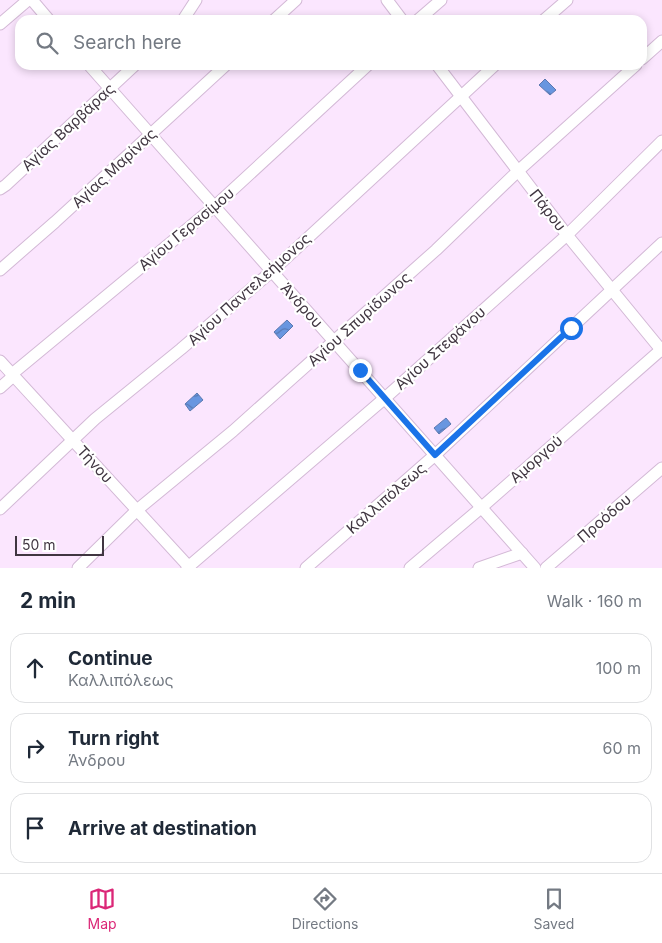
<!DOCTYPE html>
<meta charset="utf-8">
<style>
body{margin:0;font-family:Inter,sans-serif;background:#f2f2f3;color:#1f2937}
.scale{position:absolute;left:15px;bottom:12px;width:89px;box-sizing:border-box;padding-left:5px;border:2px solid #403641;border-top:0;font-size:14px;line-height:18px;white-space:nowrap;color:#403641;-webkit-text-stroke:4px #fff;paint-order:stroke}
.stop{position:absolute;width:15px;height:15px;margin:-11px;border:4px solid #1a73e8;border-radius:50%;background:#fff}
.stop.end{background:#1a73e8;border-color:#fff;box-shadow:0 1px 5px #0008}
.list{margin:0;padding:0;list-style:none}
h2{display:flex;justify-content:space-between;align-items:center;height:65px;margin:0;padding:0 20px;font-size:21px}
h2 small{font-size:16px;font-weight:400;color:#747a83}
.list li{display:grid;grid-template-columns:32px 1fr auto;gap:15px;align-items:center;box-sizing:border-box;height:70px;margin:0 10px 10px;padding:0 10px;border:1px solid #e0e1e3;border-radius:15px}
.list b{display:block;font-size:19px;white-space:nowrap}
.list p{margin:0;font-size:16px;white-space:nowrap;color:#747a83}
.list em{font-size:16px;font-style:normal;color:#747a83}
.icon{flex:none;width:28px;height:28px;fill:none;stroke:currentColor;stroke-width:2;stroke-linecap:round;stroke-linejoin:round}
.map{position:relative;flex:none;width:662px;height:568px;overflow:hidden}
.search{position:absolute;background:#fff;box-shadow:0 2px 8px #0003;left:15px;right:15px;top:15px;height:55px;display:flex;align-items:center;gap:12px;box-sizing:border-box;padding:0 18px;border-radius:15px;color:#747a83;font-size:19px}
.sheet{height:305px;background:#fff}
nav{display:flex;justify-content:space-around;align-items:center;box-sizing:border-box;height:70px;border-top:1px solid #e0e1e3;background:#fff;font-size:14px;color:#747a83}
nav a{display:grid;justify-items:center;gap:2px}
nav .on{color:#db2777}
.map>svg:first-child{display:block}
</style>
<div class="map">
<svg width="662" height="568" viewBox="0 0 662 568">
<defs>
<pattern id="water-waves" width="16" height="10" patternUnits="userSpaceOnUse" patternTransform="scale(1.25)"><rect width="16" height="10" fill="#6896e0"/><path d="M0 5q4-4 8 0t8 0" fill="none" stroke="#577bb7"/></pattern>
</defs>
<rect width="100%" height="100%" fill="#fbe6fe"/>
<g fill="url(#water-waves)" stroke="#5c79b0">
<polygon points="545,79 556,90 550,95 539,85"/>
<polygon points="287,320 293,326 280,339 274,332"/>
<polygon points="197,393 203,400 190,411 185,404"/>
<polygon points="446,418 451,424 439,434 434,428"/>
</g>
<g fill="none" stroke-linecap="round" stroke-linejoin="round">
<defs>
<g id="street">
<polyline points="32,0 49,20"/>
<polyline points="387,0 402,20"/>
<polyline points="183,20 196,0"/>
<polyline points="274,20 296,0"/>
<polyline points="418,20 441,0"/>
<polyline points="544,20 567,0"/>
<polyline points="0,24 28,0"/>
<polyline points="642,59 662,41"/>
<polyline points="89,65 535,568"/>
<polyline points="437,65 567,235 662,351"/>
<polyline points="0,189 6,185 135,65"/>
<polyline points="0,270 55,222 226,65"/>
<polyline points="0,361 190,568"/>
<polyline points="0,388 10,379 12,374 215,206 368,65"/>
<polyline points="0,509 95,419 181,349 272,271 495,65"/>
<polyline points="78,568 137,510 233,431 436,250 518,171 636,65"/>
<polyline points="187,568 385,398 567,235 662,141"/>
<polyline points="306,568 435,455 662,243"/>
<polyline points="410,568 482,507 662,349"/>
<polyline points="479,568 522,553"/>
<polyline points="546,568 662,468"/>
</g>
</defs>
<use href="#street" stroke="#d3b9d6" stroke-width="13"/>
<use href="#street" stroke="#fff" stroke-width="11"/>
</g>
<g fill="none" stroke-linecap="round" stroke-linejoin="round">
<polyline stroke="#1a73e8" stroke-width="6" points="360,370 435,455 571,328"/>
</g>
<g text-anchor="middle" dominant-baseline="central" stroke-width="4.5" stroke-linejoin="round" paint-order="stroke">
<g font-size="15" fill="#403641" stroke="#fff">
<text transform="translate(68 127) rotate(-43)">Αγίας Βαρβάρας</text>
<text transform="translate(114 168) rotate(-43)">Αγίας Μαρίνας</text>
<text transform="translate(548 210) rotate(52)">Πάρου</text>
<text transform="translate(186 229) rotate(-40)">Αγίου Γερασίμου</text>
<text transform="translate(249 289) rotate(-42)">Αγίου Παντελεήμονος</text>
<text transform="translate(302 305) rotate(48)">Άνδρου</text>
<text transform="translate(359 319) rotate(-42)">Αγίου Σπυρίδωνος</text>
<text transform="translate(440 348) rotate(-42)">Αγίου Στεφάνου</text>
<text transform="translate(536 459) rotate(-41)">Αμοργού</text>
<text transform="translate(95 464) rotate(47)">Τήνου</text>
<text transform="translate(386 498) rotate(-41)">Καλλιπόλεως</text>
<text transform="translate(604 518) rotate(-41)">Προόδου</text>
</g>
</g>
</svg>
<div class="scale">50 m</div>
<div class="stop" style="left:571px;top:328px"></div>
<div class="stop end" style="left:360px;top:370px"></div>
<div class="search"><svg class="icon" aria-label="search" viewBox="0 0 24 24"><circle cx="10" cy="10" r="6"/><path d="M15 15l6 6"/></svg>Search here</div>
</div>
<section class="sheet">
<h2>2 min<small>Walk · 160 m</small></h2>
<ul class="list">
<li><svg class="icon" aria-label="ahead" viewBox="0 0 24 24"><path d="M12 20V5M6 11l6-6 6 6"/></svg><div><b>Continue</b><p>Καλλιπόλεως</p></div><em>100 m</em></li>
<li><svg class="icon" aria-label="right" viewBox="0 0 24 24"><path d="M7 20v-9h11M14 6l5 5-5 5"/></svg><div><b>Turn right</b><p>Άνδρου</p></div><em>60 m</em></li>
<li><svg class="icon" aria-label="arrive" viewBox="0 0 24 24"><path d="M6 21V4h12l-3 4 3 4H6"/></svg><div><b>Arrive at destination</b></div></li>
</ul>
</section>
<nav>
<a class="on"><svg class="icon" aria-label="map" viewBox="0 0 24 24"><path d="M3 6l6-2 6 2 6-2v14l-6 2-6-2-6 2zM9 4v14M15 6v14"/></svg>Map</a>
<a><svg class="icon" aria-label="directions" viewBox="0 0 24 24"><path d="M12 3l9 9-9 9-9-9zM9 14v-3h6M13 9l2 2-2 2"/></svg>Directions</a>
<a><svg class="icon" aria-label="saved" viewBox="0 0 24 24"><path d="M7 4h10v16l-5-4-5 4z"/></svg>Saved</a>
</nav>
